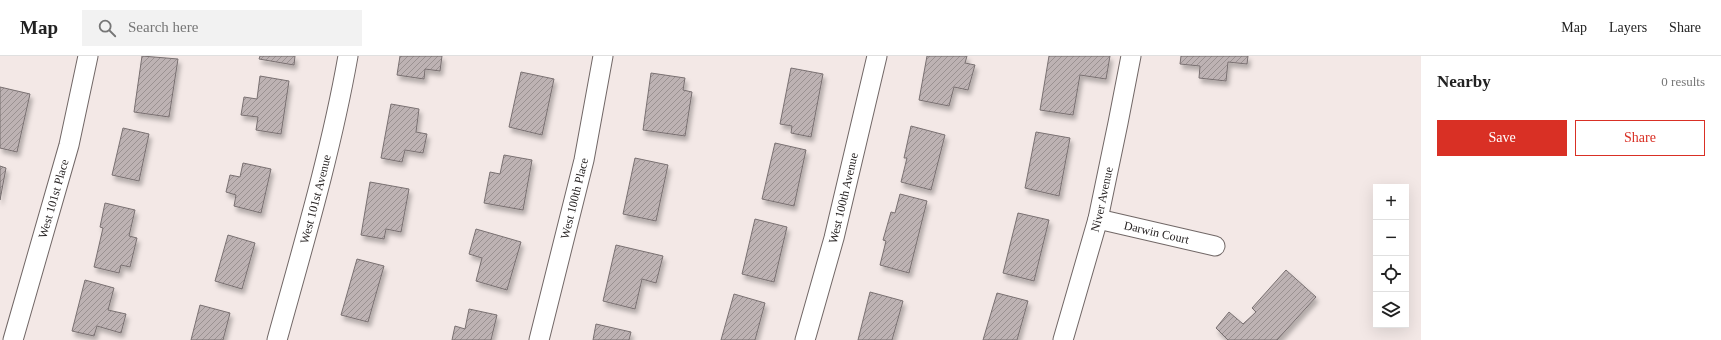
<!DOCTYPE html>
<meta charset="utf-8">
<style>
body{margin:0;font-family:Georgia,serif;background:#f2f2f2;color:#222}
.controls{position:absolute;right:12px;bottom:12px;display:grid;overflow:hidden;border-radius:0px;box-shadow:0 4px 16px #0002}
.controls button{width:36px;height:36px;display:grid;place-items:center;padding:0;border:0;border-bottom:1px solid #e0e0e0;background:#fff;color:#222;font:20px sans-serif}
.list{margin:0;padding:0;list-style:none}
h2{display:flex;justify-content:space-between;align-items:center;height:52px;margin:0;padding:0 16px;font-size:17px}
h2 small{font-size:13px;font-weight:400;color:#767676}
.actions{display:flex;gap:8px;padding:12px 16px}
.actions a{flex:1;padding:9px 0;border:1px solid #d93025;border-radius:0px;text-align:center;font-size:14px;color:#d93025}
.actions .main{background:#d93025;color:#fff}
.icon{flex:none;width:22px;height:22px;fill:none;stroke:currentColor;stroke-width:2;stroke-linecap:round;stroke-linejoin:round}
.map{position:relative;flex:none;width:1421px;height:284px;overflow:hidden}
header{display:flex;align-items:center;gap:24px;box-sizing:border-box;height:56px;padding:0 20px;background:#fff;border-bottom:1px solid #e0e0e0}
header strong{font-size:19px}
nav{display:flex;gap:22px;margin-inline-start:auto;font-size:14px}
.search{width:280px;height:36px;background:#f2f2f2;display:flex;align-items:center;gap:10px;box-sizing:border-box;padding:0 14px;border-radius:0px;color:#767676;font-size:15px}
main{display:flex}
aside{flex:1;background:#fff}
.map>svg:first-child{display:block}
</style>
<header>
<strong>Map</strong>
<div class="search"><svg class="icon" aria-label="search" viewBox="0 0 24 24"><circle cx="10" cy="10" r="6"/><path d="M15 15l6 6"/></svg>Search here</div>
<nav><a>Map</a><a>Layers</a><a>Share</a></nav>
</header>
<main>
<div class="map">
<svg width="1421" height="284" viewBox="0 0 1421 284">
<defs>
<pattern id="building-hatch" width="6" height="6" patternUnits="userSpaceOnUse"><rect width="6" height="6" fill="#bdb2b3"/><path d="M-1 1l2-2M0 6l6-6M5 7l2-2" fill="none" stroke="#9a9191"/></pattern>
<filter id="shadow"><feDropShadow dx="2.5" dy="4.5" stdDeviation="2" flood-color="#0004"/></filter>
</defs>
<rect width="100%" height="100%" fill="#f3e8e6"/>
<g fill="url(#building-hatch)" stroke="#797071" filter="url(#shadow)">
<polygon points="142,0 178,3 169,61 134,56"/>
<polygon points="260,0 295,0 294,9 259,3"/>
<polygon points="400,0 442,0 440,15 425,13 424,23 397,19"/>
<polygon points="927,0 967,0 965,7 975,9 968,34 954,31 949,50 919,44"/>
<polygon points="1049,0 1110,0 1106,23 1080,19 1073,59 1040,54"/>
<polygon points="1181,0 1248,0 1247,8 1228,6 1226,25 1199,22 1200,10 1180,8"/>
<polygon points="791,12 823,18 811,81 791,77 792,70 780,68"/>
<polygon points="521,16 554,23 542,79 509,71"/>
<polygon points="651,17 685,22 683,34 692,36 685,80 643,74"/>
<polygon points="260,20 289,25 281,78 256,74 258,61 241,59 244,41 257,43"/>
<polygon points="0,31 30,38 17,96 0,92"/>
<polygon points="391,48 419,53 416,76 427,78 423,97 405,94 402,106 381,102"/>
<polygon points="911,70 945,79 931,134 901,126 907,102 904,102"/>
<polygon points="123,72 149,78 139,125 112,119"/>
<polygon points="1036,76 1070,82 1059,140 1025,132"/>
<polygon points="775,87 806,94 794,150 762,143"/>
<polygon points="504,99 532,104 523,154 484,147 490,116 500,118"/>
<polygon points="635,102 668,109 656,165 623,158"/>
<polygon points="243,107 271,113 261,157 234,150 236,139 226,136 230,119 240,121"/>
<polygon points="0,110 6,112 0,144"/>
<polygon points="370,126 409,133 401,176 386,173 384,183 361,179"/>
<polygon points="900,138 927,145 909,217 880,209 886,185 883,184 891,156 895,157"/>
<polygon points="105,147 135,154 129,180 137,182 130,211 121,209 119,217 94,211 103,172 100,171"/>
<polygon points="1018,157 1049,164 1034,225 1003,217"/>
<polygon points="755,163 787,171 774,226 742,218"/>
<polygon points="476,173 521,186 507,234 476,225 482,202 469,198"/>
<polygon points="228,179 255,187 242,233 215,225"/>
<polygon points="616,189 663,200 656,227 642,223 635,253 603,245"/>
<polygon points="357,203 384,210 368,266 341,259"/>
<polygon points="1286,214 1316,241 1277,284 1228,284 1216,272 1229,256 1243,268 1256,256 1252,252"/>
<polygon points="85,224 114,232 108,254 126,258 121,277 97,270 94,280 72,275"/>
<polygon points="870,236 903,245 892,284 858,284"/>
<polygon points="997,237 1028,245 1017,284 983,284"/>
<polygon points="734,238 765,247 755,284 721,284"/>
<polygon points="200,249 230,257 223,284 191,284"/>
<polygon points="469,253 497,259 491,284 452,284 455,270 465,273"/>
<polygon points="596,268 631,276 629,284 593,284"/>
</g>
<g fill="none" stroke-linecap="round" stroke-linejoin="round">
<defs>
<g id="street">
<path id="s1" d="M1098 163 1215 190"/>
<path id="s2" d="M13 284 69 89 88 0"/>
<path id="s3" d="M277 284C303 190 331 96 348 0"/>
<path id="s4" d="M539 284 584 104 603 0"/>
<path id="s5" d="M805 284 834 182 877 0"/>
<path id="s6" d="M1063 284 1098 163 1118 67 1131 0"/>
</g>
</defs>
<use href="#street" stroke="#716766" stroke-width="21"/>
<use href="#street" stroke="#fff" stroke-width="19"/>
</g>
<g text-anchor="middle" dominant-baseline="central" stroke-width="3" stroke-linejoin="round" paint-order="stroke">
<g font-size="12" fill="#292525" stroke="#fef5f4">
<text stroke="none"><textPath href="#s2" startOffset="147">West 101st Place</textPath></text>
<text stroke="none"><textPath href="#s3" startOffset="146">West 101st Avenue</textPath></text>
<text stroke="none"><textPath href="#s4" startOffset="146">West 100th Place</textPath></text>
<text stroke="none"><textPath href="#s5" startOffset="147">West 100th Avenue</textPath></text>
<text stroke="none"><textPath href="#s6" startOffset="146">Niver Avenue</textPath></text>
<text stroke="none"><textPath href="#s1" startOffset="60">Darwin Court</textPath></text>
</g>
</g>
</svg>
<div class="controls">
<button>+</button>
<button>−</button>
<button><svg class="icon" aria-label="locate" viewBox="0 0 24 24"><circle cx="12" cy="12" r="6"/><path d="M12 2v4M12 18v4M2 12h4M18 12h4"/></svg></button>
<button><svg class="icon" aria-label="layers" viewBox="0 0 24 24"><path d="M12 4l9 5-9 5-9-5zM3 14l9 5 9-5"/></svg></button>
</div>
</div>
<aside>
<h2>Nearby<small>0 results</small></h2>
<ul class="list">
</ul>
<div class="actions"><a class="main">Save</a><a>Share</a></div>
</aside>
</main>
